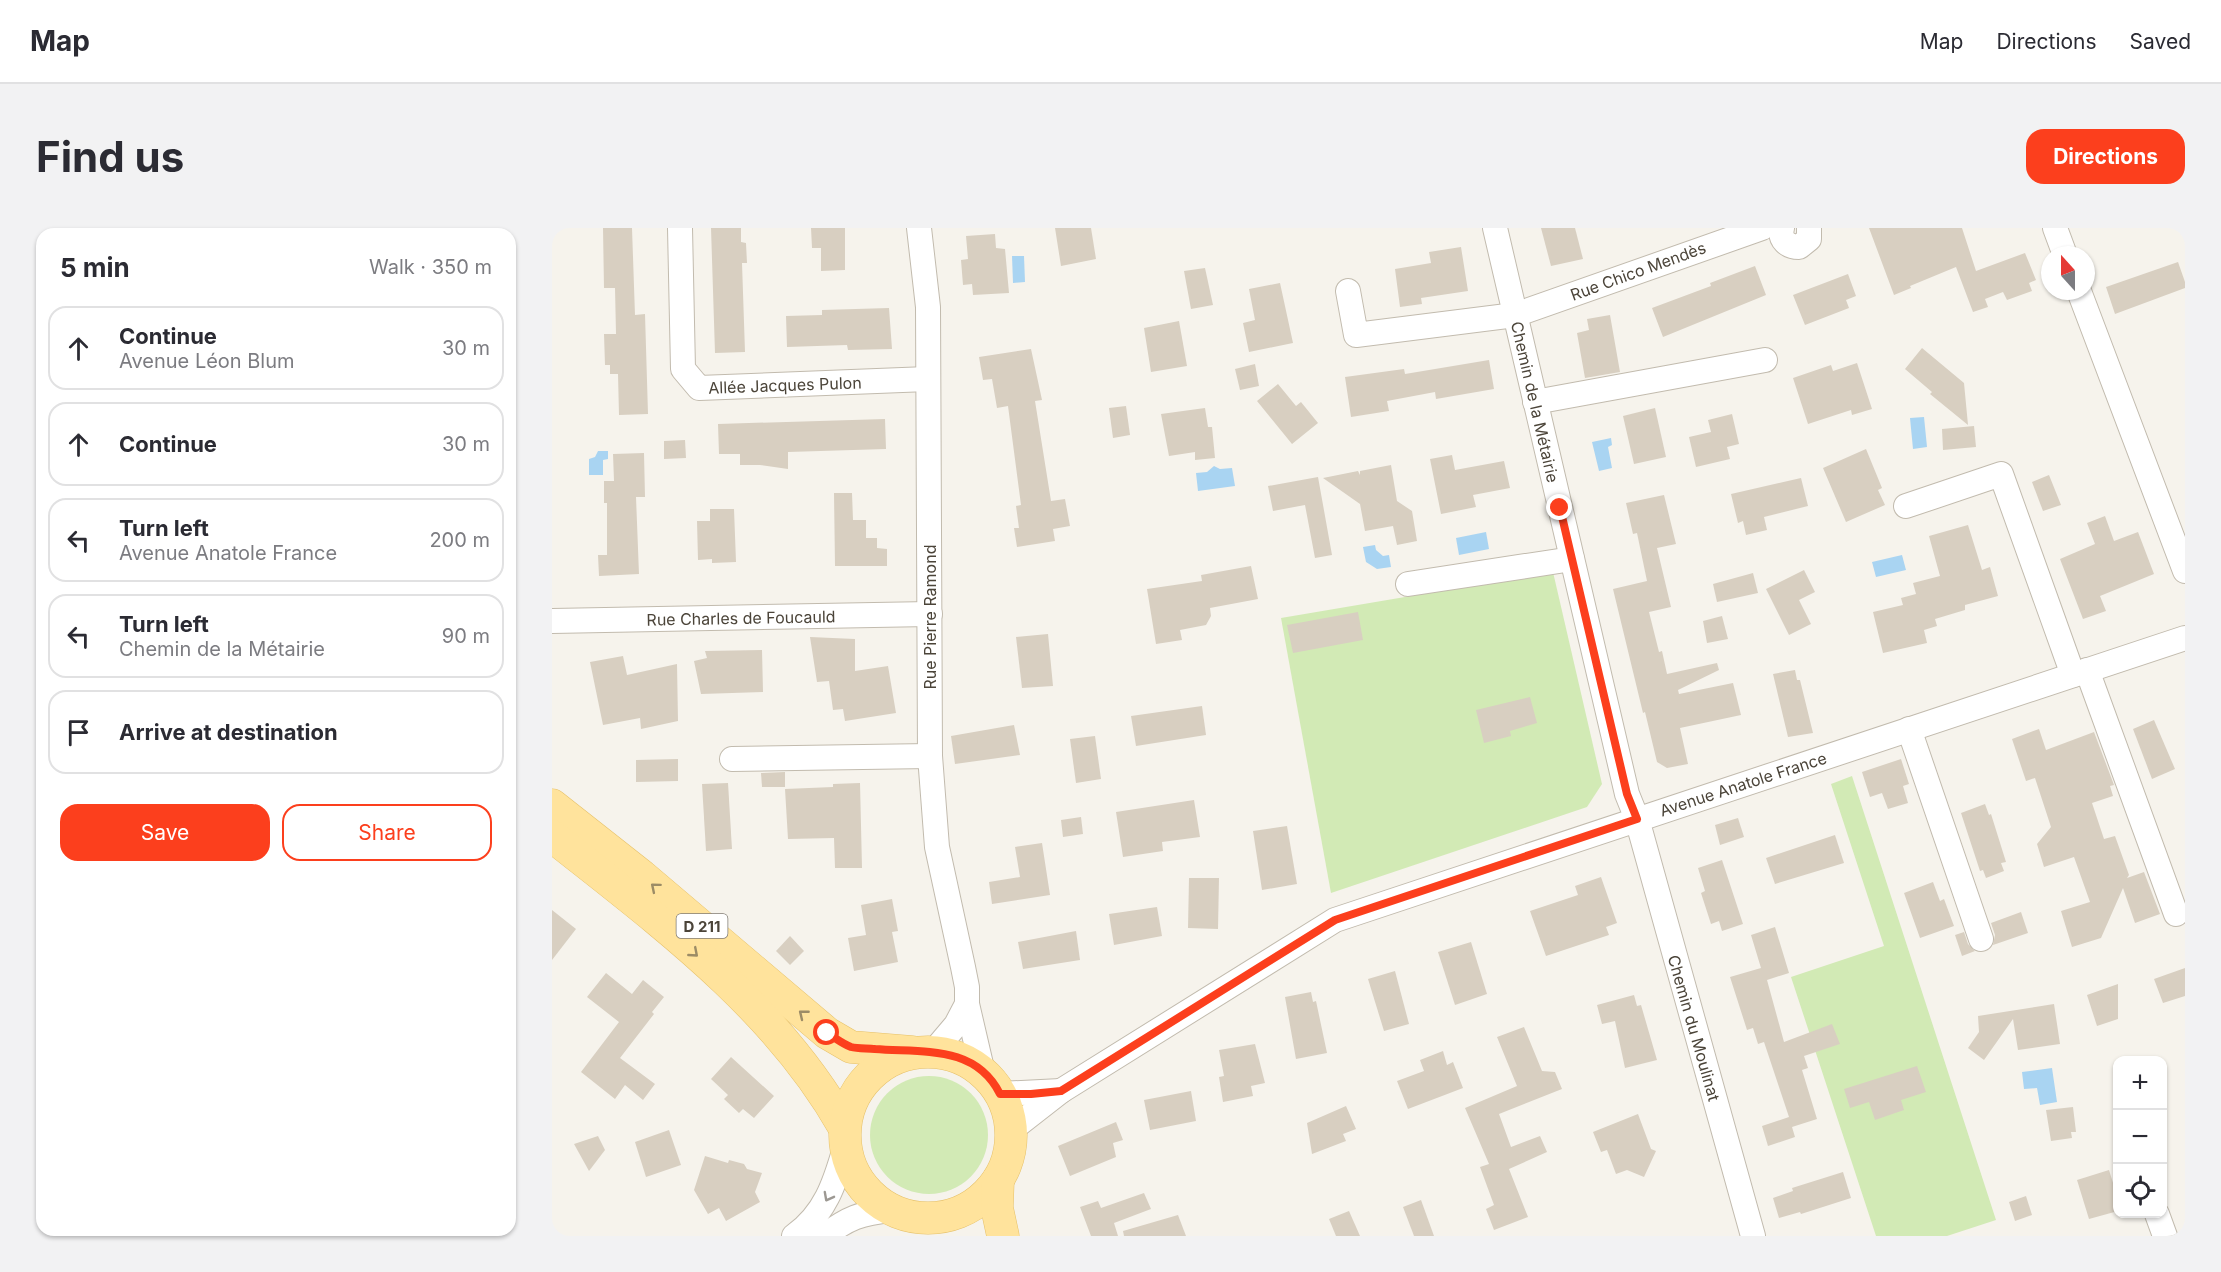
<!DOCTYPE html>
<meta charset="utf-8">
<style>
body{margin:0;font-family:Inter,sans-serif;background:#f2f2f3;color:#2b2b33}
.controls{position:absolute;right:18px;bottom:18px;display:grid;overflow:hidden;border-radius:12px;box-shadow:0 2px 4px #0004}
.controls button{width:54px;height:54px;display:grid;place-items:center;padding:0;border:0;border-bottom:2px solid #e1e1e2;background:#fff;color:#2b2b33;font:30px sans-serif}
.compass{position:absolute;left:1489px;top:18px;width:54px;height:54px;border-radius:50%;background:#fff;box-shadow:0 2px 4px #0004;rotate:339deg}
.stop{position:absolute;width:18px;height:18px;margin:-14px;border:4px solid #fc3f1d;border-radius:50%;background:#fff}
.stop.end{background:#fc3f1d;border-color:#fff;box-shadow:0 2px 6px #0008}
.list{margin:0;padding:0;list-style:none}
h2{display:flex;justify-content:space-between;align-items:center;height:78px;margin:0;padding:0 24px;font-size:26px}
h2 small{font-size:20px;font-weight:400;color:#7c7c81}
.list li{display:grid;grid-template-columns:39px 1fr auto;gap:18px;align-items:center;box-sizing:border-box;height:84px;margin:0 12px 12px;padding:0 12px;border:2px solid #e1e1e2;border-radius:18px}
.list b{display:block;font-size:22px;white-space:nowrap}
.list p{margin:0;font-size:20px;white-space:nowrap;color:#7c7c81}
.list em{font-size:20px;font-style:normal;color:#7c7c81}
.actions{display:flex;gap:12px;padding:18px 24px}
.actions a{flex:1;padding:14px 0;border:2px solid #fc3f1d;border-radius:18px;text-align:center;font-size:21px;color:#fc3f1d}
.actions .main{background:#fc3f1d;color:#fff}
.icon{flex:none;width:33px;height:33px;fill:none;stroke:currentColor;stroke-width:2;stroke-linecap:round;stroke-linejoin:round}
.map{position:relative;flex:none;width:1633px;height:1008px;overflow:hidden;border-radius:18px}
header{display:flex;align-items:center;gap:36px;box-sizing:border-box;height:84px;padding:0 30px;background:#fff;border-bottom:2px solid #e1e1e2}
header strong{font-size:28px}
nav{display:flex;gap:33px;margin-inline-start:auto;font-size:21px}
.intro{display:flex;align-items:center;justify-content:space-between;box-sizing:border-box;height:144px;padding:0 36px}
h1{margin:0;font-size:42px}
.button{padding:15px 27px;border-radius:18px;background:#fc3f1d;color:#fff;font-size:21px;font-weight:700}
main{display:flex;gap:36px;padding:0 36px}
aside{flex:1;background:#fff;border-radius:18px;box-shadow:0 2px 4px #0004}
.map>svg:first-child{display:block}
</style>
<header>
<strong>Map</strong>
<nav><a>Map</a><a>Directions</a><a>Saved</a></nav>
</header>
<div class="intro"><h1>Find us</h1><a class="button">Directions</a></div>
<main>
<aside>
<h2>5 min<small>Walk · 350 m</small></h2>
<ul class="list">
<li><svg class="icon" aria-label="ahead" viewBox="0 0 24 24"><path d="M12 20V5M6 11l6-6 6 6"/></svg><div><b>Continue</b><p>Avenue Léon Blum</p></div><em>30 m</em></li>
<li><svg class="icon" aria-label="ahead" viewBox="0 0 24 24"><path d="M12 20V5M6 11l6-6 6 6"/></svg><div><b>Continue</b></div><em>30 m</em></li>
<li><svg class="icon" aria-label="left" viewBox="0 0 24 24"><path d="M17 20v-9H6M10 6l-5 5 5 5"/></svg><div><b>Turn left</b><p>Avenue Anatole France</p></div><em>200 m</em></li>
<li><svg class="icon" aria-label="left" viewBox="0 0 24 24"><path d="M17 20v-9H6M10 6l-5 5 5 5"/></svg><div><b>Turn left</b><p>Chemin de la Métairie</p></div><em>90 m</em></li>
<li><svg class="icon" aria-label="arrive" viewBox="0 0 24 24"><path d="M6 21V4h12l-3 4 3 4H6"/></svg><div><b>Arrive at destination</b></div></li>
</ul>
<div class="actions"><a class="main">Save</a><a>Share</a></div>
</aside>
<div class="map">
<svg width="1633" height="1008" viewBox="0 0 1633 1008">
<rect width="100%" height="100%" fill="#f6f3ec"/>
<g fill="#d2eab5">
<polygon points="1001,344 1050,556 1035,579 779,665 729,390"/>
<polygon points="1300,548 1444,992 1395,1008 1324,1008 1239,749 1332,718 1279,556"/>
<circle cx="377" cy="907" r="59"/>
</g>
<g fill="#a9d4f2">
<polygon points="460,28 472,28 473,54 461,55"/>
<polygon points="1372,189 1375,219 1361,221 1358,190"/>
<polygon points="1059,210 1060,217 1056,219 1060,240 1047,243 1040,214"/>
<polygon points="46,223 56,223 56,231 51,232 51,247 37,247 37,231 43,229"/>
<polygon points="662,238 668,241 680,240 683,258 646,263 644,245 655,244"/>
<polygon points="934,304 937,321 907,327 904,310"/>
<polygon points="823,317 824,322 831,328 837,327 839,339 825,341 814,334 811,319"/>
<polygon points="1350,327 1354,342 1324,349 1320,334"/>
<polygon points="1500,840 1505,874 1488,877 1485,860 1472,861 1470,844"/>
</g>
<g fill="#d8cfc1">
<polygon points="51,0 80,0 83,87 93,86 96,186 67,187 66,146 58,146 58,137 53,137 52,106 64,106 63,60 52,60"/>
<polygon points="159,0 189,0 189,14 194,15 195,35 190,35 193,124 163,125"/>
<polygon points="259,0 293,0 293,42 269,43 269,20 260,20"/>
<polygon points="503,0 539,0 544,31 509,38"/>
<polygon points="989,0 1023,0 1031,31 999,38"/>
<polygon points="1317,0 1410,0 1424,43 1473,25 1484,52 1477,55 1480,63 1455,72 1451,64 1433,71 1436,79 1421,84 1404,39 1358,58 1359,60 1342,67"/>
<polygon points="443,6 444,20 453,21 457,65 421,67 420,56 411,57 409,32 416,31 414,8"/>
<polygon points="909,19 916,63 869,70 870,76 848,79 843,41 879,35 877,24"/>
<polygon points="1626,34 1633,54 1633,60 1563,86 1554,59"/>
<polygon points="1203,38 1214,67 1111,109 1100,80 1159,58 1158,55"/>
<polygon points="653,40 661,77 639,81 632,43"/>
<polygon points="1296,46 1304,68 1294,72 1297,80 1253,97 1241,67"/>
<polygon points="728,55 741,115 697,124 691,95 703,92 697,61"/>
<polygon points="337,80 340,121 296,122 295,117 235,119 234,88 270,87 270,82"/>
<polygon points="1058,87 1068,144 1033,150 1025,105 1037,102 1035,91"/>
<polygon points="627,93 635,138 599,144 592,100"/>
<polygon points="1370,120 1412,155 1416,197 1378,166 1380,164 1353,141"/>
<polygon points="479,121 490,172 483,173 499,273 513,271 518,298 501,301 503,313 465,319 462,300 467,300 464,278 469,277 456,178 445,180 440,151 431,152 427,129"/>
<polygon points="937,132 942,161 884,171 883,164 835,173 837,183 799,189 793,149 852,141 853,146"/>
<polygon points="1305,135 1320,181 1300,187 1299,182 1256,196 1241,150 1279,137 1281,143"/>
<polygon points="703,136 707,158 688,162 683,141"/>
<polygon points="726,156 744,178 749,174 766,195 740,216 705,173"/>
<polygon points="574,178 578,207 561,210 557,180"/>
<polygon points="653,180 656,199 660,199 663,230 643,232 643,224 617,228 609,186"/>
<polygon points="1103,180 1114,229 1082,236 1071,188"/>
<polygon points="1180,186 1187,216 1175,219 1178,231 1144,239 1137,209 1159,204 1156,192"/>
<polygon points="333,191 334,221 236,224 236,241 208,237 188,237 188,226 167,226 166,196"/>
<polygon points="1422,198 1424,219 1391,222 1390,201"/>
<polygon points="133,212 134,230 112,231 112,213"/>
<polygon points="1314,221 1330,260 1326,262 1333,277 1294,294 1271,240"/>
<polygon points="92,225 93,269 84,269 87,346 47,348 46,327 55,327 55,275 52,275 52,253 62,253 61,226"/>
<polygon points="900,227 903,242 952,233 958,260 921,267 924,279 889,286 878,231"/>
<polygon points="839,237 845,273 860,283 865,313 845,317 841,298 813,303 808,276 771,250 806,243 808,247 808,243"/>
<polygon points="1497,247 1509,277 1491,283 1480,254"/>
<polygon points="766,249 780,327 763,330 753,277 721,283 716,258"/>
<polygon points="1249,250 1256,278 1212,289 1215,302 1194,307 1191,293 1186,295 1179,266"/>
<polygon points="282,265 300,265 301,292 314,292 314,310 325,310 325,320 335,321 335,338 283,338"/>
<polygon points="1112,267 1124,316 1105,320 1119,379 1097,384 1107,424 1110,423 1115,446 1165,435 1167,442 1126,462 1127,466 1181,455 1189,487 1128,500 1136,536 1115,540 1105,534 1093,484 1091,485 1061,361 1095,353 1085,305 1081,306 1074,275"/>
<polygon points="158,281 182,281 184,334 160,335 160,331 146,332 145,293 158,293"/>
<polygon points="1553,288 1562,313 1586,304 1602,346 1548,368 1554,383 1531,391 1508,331 1543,316 1535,295"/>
<polygon points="1416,297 1430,342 1438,339 1446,368 1413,377 1413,382 1383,391 1385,398 1372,402 1375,415 1331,425 1321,384 1351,377 1349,370 1364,366 1361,355 1388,348 1377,308"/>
<polygon points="699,338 706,371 658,380 659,388 654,397 628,402 630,412 604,416 595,361 650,353 649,347"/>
<polygon points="1252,342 1263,364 1247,372 1259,396 1237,407 1214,361"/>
<polygon points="1201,345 1206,365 1165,374 1161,356"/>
<polygon points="806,384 811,412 741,425 735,397"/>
<polygon points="1170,388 1176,411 1155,415 1151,393"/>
<polygon points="496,406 501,458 470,460 464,409"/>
<polygon points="258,409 303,411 303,443 336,438 344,485 293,493 291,481 281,482 277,453 265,454"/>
<polygon points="210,422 211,464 149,466 142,433 155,430 153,423"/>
<polygon points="71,428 75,447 125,436 126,493 89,501 88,490 51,497 38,434"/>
<polygon points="1243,442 1245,452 1248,452 1261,505 1236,509 1221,446"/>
<polygon points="978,469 985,495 958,503 959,508 932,515 924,482"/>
<polygon points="650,478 654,507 584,518 579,488"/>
<polygon points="1602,492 1623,541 1600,551 1581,501"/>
<polygon points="462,497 468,527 403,536 399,508"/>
<polygon points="1487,501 1494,522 1542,504 1562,557 1558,558 1561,568 1540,575 1552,611 1563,608 1577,647 1575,650 1592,644 1608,686 1583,695 1571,660 1549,710 1520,719 1509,683 1538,674 1522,629 1492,639 1485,616 1499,599 1483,550 1474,553 1460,511"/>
<polygon points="543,508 549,551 524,555 518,511"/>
<polygon points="126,531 126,553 84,554 84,532"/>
<polygon points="1349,531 1357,556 1351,558 1356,575 1336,581 1330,565 1318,569 1310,544"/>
<polygon points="233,544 233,559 210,559 209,545"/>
<polygon points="176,555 180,621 154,623 150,556"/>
<polygon points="308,555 310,640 283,640 282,610 236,611 233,561 281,559 281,556"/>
<polygon points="642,572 648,609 610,614 611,623 571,629 564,584"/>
<polygon points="1433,576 1437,587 1439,586 1454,634 1449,635 1452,643 1434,650 1431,642 1428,643 1409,585"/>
<polygon points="529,589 531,606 511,609 509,592"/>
<polygon points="1186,590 1192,609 1168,617 1163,597"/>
<polygon points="735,598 745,656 710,662 701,603"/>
<polygon points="1283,607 1292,635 1223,656 1214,630"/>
<polygon points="490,615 498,667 440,676 437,654 468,649 463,619"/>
<polygon points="1170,632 1191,696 1170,703 1167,693 1159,696 1149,665 1153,663 1146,640"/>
<polygon points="1049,649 1065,695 1054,699 1057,707 994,728 978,683 1026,667 1023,658"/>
<polygon points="637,650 667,650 666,701 636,700"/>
<polygon points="1381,654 1388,673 1392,671 1402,698 1368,710 1352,665"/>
<polygon points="340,671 346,703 340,704 346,734 302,743 296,710 314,707 309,677"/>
<polygon points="605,679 610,708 562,717 557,686"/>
<polygon points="0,682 24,701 0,732"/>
<polygon points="1469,684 1476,705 1441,717 1443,707 1439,695"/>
<polygon points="1223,699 1237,745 1215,752 1232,814 1280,796 1288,816 1252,828 1256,840 1250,842 1265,891 1240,899 1243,909 1216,918 1210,898 1237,889 1212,814 1206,816 1201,800 1195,802 1178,749 1209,740 1199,707"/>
<polygon points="524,703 528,732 471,741 466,714"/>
<polygon points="1412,704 1416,716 1423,723 1410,728 1403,707"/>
<polygon points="238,708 252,723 238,737 224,723"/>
<polygon points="919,714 935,766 903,777 886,724"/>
<polygon points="1633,740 1633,768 1611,775 1602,751"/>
<polygon points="843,743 857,796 832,803 816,751"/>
<polygon points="54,745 80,766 91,752 112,769 100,784 102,786 68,830 103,856 91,872 73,857 63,871 29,844 67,794 35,769"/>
<polygon points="1566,756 1566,791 1545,798 1535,767"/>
<polygon points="759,764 761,774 764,773 775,825 744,831 733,769"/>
<polygon points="1082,767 1085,778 1089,777 1105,832 1073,840 1063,793 1050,796 1045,777"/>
<polygon points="1502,776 1508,816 1466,822 1461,791 1432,832 1416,820 1427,804 1426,788"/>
<polygon points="972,799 990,843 1003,844 1010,861 947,886 959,919 988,908 995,924 957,941 976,989 942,1002 934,981 942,977 928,939 937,936 913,880 965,858 945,809"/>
<polygon points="703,816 713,855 699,858 701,868 671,874 667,849 672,848 667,822"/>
<polygon points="891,823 895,837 901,834 911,860 856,881 845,853 872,843 868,832"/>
<polygon points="179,829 222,868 202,890 191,881 187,885 172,871 176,867 159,851"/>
<polygon points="1365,838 1374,864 1349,872 1352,882 1323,892 1317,874 1298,880 1292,861"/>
<polygon points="639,863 644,893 598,902 592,872"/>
<polygon points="794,878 804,901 791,906 794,913 760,926 755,895"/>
<polygon points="1521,879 1524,904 1519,904 1520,910 1499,913 1494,882"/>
<polygon points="1086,886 1099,921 1104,923 1092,949 1075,942 1064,946 1055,922 1049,924 1041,904"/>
<polygon points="564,894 571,912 561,915 564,929 518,948 506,918"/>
<polygon points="117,902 129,937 94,949 83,914"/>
<polygon points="46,908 53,922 37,943 22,916"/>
<polygon points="153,928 176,935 177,932 192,936 195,941 210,945 203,964 208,974 174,993 167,980 156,986 142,962"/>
<polygon points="1557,942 1566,971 1566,983 1537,991 1525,952"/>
<polygon points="1291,944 1299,970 1249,986 1248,984 1227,990 1221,970 1241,963 1240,960"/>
<polygon points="592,965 599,981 562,995 566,1008 539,1008 528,979 546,973 549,980"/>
<polygon points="1474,968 1480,987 1463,993 1457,974"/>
<polygon points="869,972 882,1008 862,1008 851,979"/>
<polygon points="797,983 808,1008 784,1008 777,991"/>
<polygon points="626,987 634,1008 572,1008 571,1003"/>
</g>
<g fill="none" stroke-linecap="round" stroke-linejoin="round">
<defs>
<g id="minor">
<polyline points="128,0 131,141 147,160 376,151"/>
<polyline points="367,0 376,79 378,528 385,619 411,739 415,759 415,776 431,845"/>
<polyline points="943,0 1075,566 1085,591 1201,1008"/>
<path d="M1230 0C1227 12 1236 19 1247 19L1257 11V0"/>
<polyline points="1503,0 1513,27"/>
<polyline points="796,63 804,107 963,87 1210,0"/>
<polyline points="1527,63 1633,343"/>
<polyline points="983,174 1213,132"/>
<polyline points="1354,278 1449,246 1521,447"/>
<polyline points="856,356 1020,331"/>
<polyline points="0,393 378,386"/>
<polyline points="1535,442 1624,686"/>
<polyline points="1357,501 1429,711"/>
<polyline points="180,531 378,528"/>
<polyline points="382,823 404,797 415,776"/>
<polyline points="448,866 509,863"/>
<polyline points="459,902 509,863 783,692 1633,410"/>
<polyline points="1605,986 1613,1008"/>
<path d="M242 1008C273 986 283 955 293 920"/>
<path d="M272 1008C296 990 309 985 339 982"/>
</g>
<g id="major">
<polyline points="0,577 90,648 275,805 299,819 360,824"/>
<path d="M0 608C107 693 224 778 292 899"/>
<circle cx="376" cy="907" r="83"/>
<polyline points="446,952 445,980 451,1008"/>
</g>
</defs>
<use href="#minor" stroke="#c2bbae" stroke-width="26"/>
<use href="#major" stroke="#e6c16a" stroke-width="33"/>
<use href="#minor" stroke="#fff" stroke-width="24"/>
<use href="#major" stroke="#ffe39c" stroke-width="32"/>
</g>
<defs><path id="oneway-chevron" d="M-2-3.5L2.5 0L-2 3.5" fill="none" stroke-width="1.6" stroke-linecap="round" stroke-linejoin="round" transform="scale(1.5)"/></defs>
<g stroke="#9c8c66">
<use href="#oneway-chevron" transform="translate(103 659) rotate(-140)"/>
<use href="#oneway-chevron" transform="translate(142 725) rotate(41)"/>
<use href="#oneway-chevron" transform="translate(251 786) rotate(-141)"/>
</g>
<use stroke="#9c9892" href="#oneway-chevron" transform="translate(276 969) rotate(118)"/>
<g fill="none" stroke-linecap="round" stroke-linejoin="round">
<path stroke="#fc3f1d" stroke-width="8" d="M275 805C282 809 291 816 299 819 306 821 316 820 323 821 369 825 423 816 448 866H479L509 863 783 692 1085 591 1075 566 1008 280"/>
</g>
<g text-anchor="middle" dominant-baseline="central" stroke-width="4.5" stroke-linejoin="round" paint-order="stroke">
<rect fill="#fff" stroke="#817c74" stroke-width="1.5" x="124.5" y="686" width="51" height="24" rx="4.5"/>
<g font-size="15" font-weight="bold" fill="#4b4439">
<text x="150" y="698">D 211</text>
</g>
<g font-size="16" fill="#4b4439" stroke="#fff">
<text transform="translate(1086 43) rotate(-20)">Rue Chico Mendès</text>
<text transform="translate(233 157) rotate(-2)">Allée Jacques Pulon</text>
<text transform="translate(983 174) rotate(77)">Chemin de la Métairie</text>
<text transform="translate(378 389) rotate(-90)">Rue Pierre Ramond</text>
<text transform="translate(189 390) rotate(-1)">Rue Charles de Foucauld</text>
<text transform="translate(1191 556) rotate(-18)">Avenue Anatole France</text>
<text transform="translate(1142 800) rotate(74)">Chemin du Moulinat</text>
</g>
</g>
</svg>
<div class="controls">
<button>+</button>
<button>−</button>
<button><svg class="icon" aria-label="locate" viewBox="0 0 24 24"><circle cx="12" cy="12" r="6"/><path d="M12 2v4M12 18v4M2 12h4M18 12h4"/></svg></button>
</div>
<svg class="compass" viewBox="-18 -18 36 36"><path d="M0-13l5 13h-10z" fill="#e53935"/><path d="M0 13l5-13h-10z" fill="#7c7c81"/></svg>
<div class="stop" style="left:275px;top:805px"></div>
<div class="stop end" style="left:1008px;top:280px"></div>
</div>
</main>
